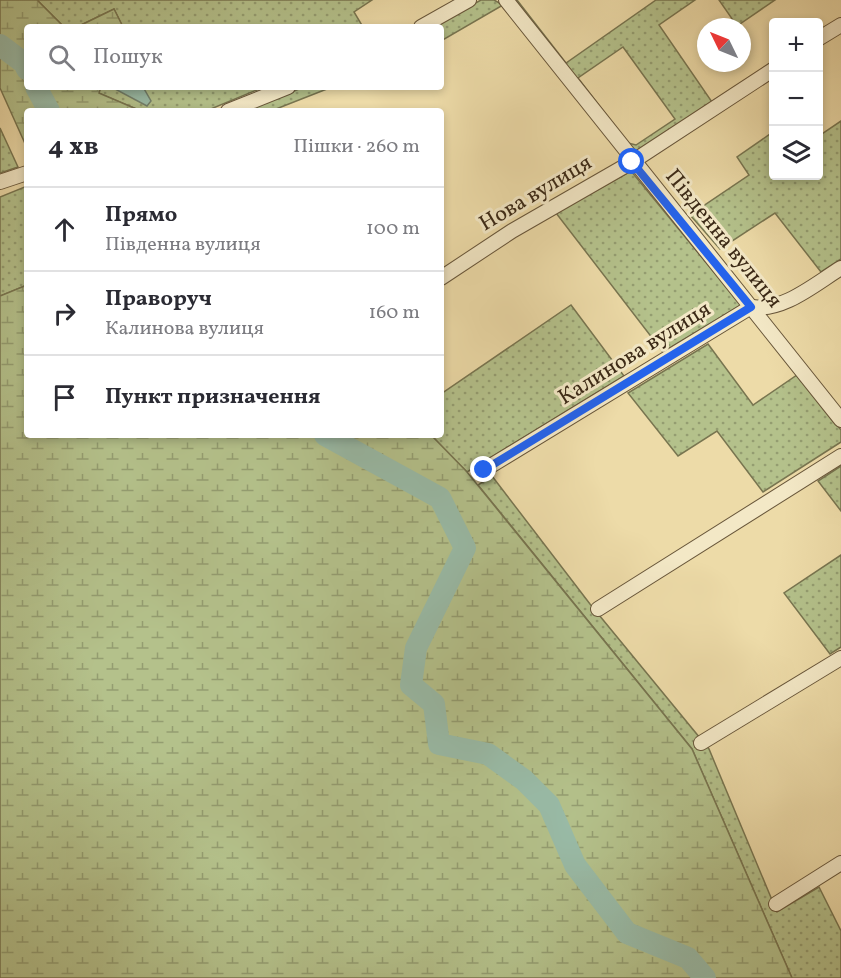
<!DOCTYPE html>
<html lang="uk">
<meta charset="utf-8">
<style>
body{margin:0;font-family:Vollkorn,serif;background:#f7f7f7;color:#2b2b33}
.controls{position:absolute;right:18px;top:18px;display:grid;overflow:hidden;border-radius:6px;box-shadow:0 3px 9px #0003}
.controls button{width:54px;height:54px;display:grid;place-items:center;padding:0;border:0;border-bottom:2px solid #e1e1e2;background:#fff;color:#2b2b33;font:30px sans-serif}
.compass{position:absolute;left:697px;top:18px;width:54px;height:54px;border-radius:50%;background:#fff;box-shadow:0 3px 9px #0003;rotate:313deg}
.stop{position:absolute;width:18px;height:18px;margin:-14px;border:4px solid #2563eb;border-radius:50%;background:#fff}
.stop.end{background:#2563eb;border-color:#fff;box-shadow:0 2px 6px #0008}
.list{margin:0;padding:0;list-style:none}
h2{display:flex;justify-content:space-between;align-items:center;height:78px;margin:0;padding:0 24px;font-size:26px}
h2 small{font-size:20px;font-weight:400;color:#7c7c81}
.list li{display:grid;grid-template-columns:39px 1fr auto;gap:18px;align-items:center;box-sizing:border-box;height:84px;padding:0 24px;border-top:2px solid #e1e1e2}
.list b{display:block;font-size:22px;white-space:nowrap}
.list p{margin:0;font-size:20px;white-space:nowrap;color:#7c7c81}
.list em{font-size:20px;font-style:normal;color:#7c7c81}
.icon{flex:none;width:33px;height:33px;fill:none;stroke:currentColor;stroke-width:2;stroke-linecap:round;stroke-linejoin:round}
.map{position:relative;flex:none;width:841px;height:978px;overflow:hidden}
.search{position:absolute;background:#fff;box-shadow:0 3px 9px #0003;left:24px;top:24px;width:420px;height:66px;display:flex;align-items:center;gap:15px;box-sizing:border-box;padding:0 21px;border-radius:6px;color:#7c7c81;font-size:22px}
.panel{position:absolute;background:#fff;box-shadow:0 3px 9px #0003;left:24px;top:108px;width:420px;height:330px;border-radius:6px}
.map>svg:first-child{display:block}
</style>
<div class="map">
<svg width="841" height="978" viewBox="0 0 841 978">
<defs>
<pattern id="grass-dots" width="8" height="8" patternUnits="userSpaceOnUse" patternTransform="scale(1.5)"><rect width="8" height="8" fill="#b4c18b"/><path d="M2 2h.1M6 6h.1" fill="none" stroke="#949d71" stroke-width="1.8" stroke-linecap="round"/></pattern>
<pattern id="wetland-marsh" width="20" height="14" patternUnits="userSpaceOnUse" patternTransform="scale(1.5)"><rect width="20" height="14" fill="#b4c18b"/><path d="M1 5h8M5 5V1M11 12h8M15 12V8" fill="none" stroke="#949d71"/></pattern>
</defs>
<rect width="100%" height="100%" fill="#eddba8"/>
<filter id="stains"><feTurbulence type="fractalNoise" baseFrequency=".00333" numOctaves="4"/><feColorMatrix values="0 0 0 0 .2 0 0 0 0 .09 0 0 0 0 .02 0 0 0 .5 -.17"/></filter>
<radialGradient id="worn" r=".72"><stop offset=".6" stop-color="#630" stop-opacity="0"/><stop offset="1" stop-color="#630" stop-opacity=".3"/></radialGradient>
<g fill="url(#grass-dots)" stroke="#787550" stroke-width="1.5" fill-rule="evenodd">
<polygon points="37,0 372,0 354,12 363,27 123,27 114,9 77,27 64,27"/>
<polygon points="481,0 494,0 503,5 441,41 441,27 432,27"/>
<path d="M511 0H517L566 63 656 0H695L659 25 712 102 638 153H632ZM623 47 675 119 636 145 628 143 578 78Z"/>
<polygon points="719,0 775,0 737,26"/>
<polygon points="101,87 264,87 206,111 141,111 98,93"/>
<polygon points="304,87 332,87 271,111 245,111"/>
<polygon points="841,121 841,259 821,272 775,213 720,249 690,215 749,175 737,157 773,132 774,176 818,176 819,136"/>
<polygon points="0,128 18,167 0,173"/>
<polygon points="631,171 741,305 663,352 556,213"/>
<polygon points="27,186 27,285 0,296 0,197"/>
<polygon points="571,305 624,376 467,472 431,435 441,435 441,394"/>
<polygon points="708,344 753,405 797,375 841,430 841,442 763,492 717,431 678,456 628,393"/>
<polygon points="841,466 841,511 818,481"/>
<polygon points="492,476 590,604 709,749 777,912 819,887 841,931 841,978 792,978 692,749 478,485"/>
<polygon points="841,555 841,647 830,654 784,593"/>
</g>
<g fill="url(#wetland-marsh)" stroke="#787550" stroke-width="1.5">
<polygon points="0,0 37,0 64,27 27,27 27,87 101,87 99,93 141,111 27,111 27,148 0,88"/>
<polygon points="114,9 123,27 77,27"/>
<polygon points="27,285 27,435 431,435 467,472 692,749 792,978 0,978 0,296"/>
</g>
<polygon fill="#99bba7" stroke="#73816d" stroke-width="1.5" points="116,87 143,87 151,101 147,106 115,89"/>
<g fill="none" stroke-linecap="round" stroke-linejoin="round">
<g stroke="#99bba7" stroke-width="22">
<polyline points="0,45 24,63 27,69"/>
<polyline points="36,87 49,111"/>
<polyline points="325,435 440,498 465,548 416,648 411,685 434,704 439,744 488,754 524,780 549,805 575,865 627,933 688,958 705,978"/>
</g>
<defs>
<g id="minor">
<polyline points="506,0 841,420"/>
<polyline points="421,27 469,0"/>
<polyline points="818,39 841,25"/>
<polyline points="228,111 288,87"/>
<polyline points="0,182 27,173"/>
<polyline points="441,278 512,231 632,162 774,69"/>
<path d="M484 470 751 307C783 312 815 284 841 268"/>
<polyline points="598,609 841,456"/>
<polyline points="701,743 841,658"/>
<polyline points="776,904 841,863"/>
</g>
</defs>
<use href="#minor" stroke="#68563a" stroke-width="16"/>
<use href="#minor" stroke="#f3e8c6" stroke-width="14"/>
</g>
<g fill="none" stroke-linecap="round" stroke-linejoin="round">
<polyline stroke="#2563eb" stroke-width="8" points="484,470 751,307 632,162"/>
</g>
<g text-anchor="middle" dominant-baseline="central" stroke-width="6" stroke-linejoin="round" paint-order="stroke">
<g font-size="22" fill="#3b2916" stroke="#f3e8c6">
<text transform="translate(536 194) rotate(-31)">Нова вулиця</text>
<text transform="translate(723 239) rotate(51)">Південна вулиця</text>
<text transform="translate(635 354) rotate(-32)">Калинова вулиця</text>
</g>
</g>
<rect width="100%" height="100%" filter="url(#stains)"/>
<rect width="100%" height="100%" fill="url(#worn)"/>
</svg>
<div class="controls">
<button>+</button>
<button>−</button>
<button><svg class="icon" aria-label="layers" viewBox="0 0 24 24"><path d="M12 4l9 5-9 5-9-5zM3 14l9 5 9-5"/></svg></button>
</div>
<svg class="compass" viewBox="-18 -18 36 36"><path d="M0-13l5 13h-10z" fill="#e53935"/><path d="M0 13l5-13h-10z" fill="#7c7c81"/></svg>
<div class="stop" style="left:632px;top:162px"></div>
<div class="stop end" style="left:484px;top:470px"></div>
<div class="search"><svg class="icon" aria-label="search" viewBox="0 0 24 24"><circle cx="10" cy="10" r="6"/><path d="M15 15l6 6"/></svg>Пошук</div>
<section class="panel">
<h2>4 хв<small>Пішки · 260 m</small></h2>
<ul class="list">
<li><svg class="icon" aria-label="ahead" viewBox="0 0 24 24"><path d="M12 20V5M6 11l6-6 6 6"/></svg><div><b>Прямо</b><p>Південна вулиця</p></div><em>100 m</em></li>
<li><svg class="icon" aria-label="right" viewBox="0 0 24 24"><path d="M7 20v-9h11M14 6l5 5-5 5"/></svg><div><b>Праворуч</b><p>Калинова вулиця</p></div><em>160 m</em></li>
<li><svg class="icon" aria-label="arrive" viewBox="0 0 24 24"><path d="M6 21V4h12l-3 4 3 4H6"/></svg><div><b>Пункт призначення</b></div></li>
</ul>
</section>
</div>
